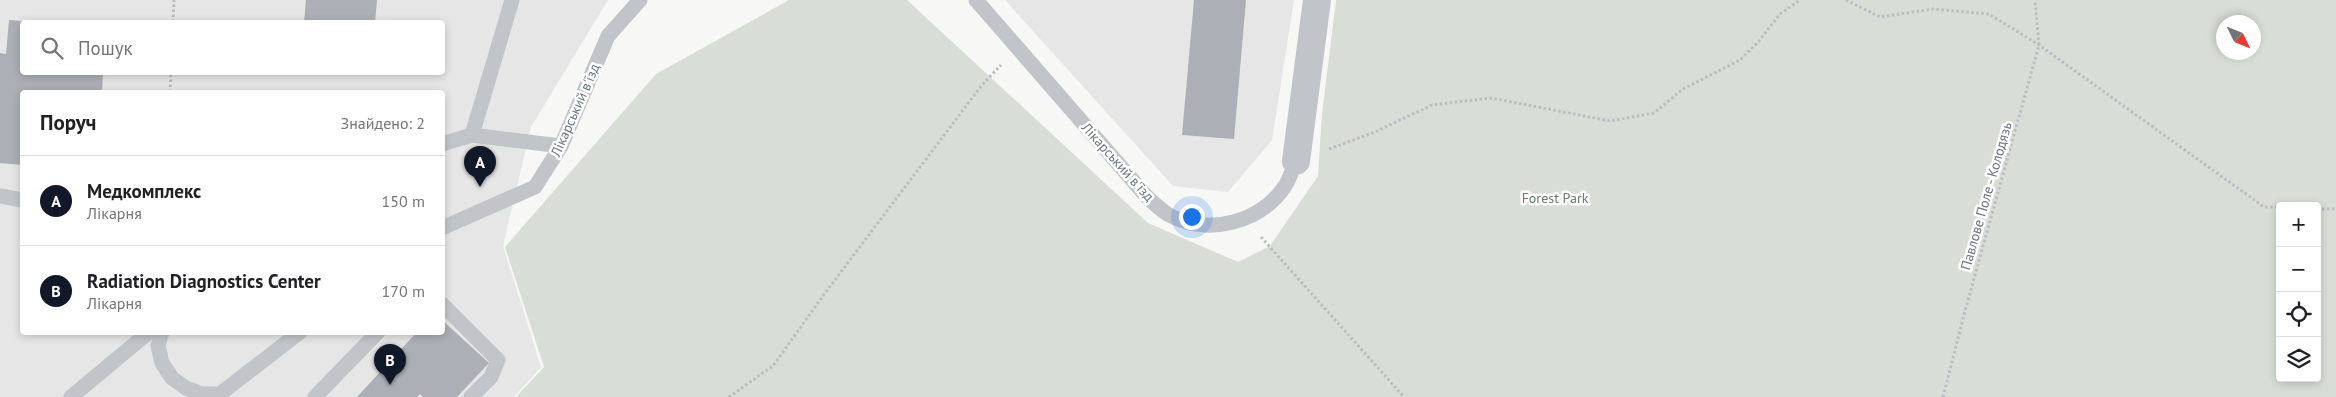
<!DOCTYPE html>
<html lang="uk">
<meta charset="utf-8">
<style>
body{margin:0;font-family:"PT Sans",sans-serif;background:#f6f6f6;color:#202124}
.controls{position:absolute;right:15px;bottom:15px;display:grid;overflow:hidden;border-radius:5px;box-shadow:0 2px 8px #0003}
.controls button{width:45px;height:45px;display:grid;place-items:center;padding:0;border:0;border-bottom:1px solid #e0e0e0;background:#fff;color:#202124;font:25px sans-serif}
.compass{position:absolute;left:2216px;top:15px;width:45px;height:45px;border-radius:50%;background:#fff;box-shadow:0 2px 8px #0003;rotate:133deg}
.you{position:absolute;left:1191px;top:216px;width:18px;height:18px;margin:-12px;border:4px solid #fff;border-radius:50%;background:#1a73e8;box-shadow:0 0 0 8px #1a73e833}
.badge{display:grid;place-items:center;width:32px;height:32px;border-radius:50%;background:#111827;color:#fff;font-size:16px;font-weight:700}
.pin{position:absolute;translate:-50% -41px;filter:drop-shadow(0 1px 2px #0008)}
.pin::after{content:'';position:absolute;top:26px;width:18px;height:15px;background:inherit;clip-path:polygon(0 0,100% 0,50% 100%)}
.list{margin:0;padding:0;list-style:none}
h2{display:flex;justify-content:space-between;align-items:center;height:65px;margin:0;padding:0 20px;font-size:21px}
h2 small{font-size:16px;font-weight:400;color:#757577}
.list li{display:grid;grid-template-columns:32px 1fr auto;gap:15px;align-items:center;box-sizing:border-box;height:90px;padding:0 20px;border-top:1px solid #e0e0e0}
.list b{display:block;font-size:19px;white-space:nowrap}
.list p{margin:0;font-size:16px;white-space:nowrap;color:#757577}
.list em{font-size:16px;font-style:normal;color:#757577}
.icon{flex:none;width:28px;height:28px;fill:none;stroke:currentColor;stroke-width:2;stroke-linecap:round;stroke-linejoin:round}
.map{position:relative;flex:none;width:2336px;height:397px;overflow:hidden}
.search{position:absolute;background:#fff;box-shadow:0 2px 8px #0003;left:20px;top:20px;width:425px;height:55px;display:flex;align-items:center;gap:12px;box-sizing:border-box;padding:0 18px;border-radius:5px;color:#757577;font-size:19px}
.panel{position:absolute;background:#fff;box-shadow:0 2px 8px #0003;left:20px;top:90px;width:425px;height:245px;border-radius:5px}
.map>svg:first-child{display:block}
</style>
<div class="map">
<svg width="2336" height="397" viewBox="0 0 2336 397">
<rect width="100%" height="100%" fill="#f7f7f5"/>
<g fill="#e5e6e5" fill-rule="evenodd">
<path d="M0 0H608L531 127 503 246 541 367 514 397H0ZM22 22H442V72H22ZM22 92H442V332H22Z"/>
<polygon points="1005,0 1294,0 1272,140 1228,192 1173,186"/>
</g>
<path fill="#d8ded6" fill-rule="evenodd" d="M789 0H907L1148 223 1238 262 1270 246 1318 176 1322 114 1336 0H2336V397H516L544 367 505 247 656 74ZM2224 22H2254V52H2224ZM2280 206H2317V378H2280Z"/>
<g fill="#acb0b6">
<polygon points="306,0 377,0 375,22 304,22"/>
<polygon points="1194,0 1246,0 1234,139 1182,135"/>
<polygon points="9,20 22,21 22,72 103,72 102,92 22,92 22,165 0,163 0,53 6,54"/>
<polygon points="442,320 489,363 457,397 423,397 420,394 417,397 357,397 417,332 442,332"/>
</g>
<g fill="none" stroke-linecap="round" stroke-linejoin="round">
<g stroke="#bbbdc0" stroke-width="3" stroke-dasharray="2.5 2.5" stroke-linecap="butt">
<polyline points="1846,0 1880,17 1933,9 1989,14 2039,45 2264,207 2280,207"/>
<polyline points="173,22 174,0"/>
<polyline points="170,92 171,72"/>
<polyline points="1329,149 1375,132 1432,105 1491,98 1610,121 1654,113 1683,89 1740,60 1759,41 1780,14 1800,0"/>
<polyline points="2317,209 2336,209"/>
<polyline points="1261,237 1404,397"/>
<polyline points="729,397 773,366 825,293 982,85 1001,65"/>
<polyline points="1943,397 1965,311 2039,45 2035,0"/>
</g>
<g stroke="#c1c4c8" stroke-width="15">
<path d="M976 0 1148 198C1155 204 1162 211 1169 215 1208 236 1260 223 1285 186 1290 179 1292 169 1296 161"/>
<polyline points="472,135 512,0"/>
<polyline points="442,144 472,135 561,146"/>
<polyline points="0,196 22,200"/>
<polyline points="442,228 535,187 561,146 608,36 640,0"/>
<polyline points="442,304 498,360 491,377 471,397"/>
<polyline points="162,332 158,346 162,363 172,378 186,388 202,394 220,394 300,332"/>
<polyline points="71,397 149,332"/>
<polyline points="315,397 378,332"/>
</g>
<polyline stroke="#c1c4c8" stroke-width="28" points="1296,161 1317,0"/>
</g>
<g text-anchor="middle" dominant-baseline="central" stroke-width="5" stroke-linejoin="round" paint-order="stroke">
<g font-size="14" fill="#6a7482" stroke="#fff">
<text transform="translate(575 110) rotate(-66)">Лікарський в'їзд</text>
<text transform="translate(1118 162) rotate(48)">Лікарський в'їзд</text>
<text transform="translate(1986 196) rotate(-74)">Павлове Поле - Колодязь</text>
</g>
<g font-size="14" fill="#697a68" stroke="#fff">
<text x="1555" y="198">Forest Park</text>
</g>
</g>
</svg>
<div class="controls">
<button>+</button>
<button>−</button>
<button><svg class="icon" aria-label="locate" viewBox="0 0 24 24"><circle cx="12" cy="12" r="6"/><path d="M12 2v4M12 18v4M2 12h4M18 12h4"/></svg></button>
<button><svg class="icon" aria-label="layers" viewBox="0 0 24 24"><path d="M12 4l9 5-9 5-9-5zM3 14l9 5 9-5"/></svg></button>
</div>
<svg class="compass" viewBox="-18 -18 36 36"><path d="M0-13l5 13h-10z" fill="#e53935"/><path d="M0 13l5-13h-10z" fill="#757577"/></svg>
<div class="you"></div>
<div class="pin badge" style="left:480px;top:187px">A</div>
<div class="pin badge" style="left:390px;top:385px">B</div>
<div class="search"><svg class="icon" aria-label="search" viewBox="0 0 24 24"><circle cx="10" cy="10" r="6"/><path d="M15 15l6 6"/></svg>Пошук</div>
<section class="panel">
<h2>Поруч<small>Знайдено: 2</small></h2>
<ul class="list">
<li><span class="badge">A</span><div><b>Медкомплекс</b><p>Лікарня</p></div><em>150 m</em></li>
<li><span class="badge">B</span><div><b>Radiation Diagnostics Center</b><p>Лікарня</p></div><em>170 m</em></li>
</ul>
</section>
</div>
